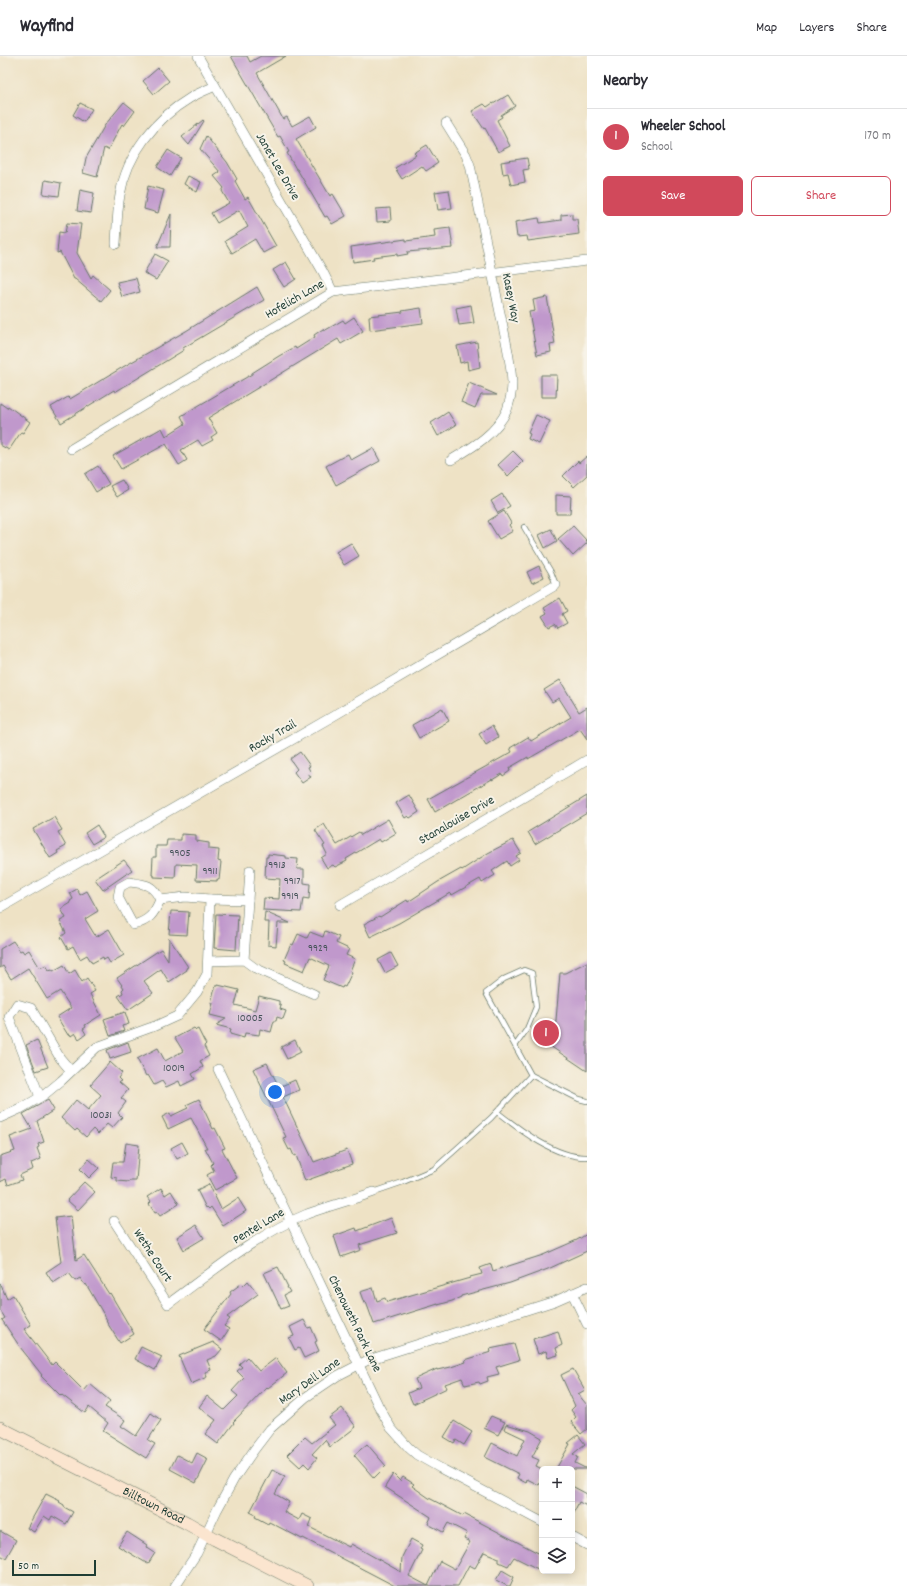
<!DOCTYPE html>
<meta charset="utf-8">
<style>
body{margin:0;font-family:Dekko,sans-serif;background:#f7f7f7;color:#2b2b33}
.controls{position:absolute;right:12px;bottom:12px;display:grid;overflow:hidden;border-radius:6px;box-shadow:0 2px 10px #0003}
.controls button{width:36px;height:36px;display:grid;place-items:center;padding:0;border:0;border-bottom:1px solid #e1e1e2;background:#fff;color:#2b2b33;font:20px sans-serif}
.scale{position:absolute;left:12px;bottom:10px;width:84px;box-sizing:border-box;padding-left:4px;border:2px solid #1f3d34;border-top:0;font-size:11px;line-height:14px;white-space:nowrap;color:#1f3d34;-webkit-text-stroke:3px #f7f3e8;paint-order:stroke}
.you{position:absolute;left:275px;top:1036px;width:14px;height:14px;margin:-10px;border:3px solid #fff;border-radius:50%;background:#1a73e8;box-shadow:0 0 0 6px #1a73e833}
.badge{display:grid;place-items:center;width:26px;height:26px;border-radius:50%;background:#d1495b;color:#fff;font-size:13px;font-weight:700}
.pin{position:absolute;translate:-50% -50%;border:2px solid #fff;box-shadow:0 1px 4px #0006}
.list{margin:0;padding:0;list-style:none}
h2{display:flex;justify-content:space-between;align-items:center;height:52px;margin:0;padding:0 16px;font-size:17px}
h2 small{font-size:13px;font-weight:400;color:#7c7c81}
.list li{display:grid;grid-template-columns:26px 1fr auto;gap:12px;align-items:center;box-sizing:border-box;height:56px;padding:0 16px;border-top:1px solid #e1e1e2}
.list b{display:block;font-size:15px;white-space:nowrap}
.list p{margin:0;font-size:13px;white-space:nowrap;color:#7c7c81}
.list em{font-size:13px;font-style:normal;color:#7c7c81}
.actions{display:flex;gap:8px;padding:12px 16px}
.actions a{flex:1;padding:9px 0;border:1px solid #d1495b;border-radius:6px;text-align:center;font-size:14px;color:#d1495b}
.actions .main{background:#d1495b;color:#fff}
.icon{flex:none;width:22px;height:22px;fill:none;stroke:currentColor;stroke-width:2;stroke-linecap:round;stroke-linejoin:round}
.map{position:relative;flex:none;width:587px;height:1530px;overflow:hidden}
header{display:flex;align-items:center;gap:24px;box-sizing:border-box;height:56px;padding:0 20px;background:#fff;border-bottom:1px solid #e1e1e2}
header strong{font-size:19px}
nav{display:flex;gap:22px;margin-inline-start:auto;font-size:14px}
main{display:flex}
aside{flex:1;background:#fff}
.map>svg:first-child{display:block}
</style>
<header>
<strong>Wayfind</strong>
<nav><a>Map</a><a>Layers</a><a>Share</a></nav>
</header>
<main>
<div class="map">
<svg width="587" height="1530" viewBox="0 0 587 1530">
<rect width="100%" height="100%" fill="#f7f3e8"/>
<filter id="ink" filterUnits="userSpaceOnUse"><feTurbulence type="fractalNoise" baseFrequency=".025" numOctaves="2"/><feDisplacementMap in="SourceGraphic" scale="8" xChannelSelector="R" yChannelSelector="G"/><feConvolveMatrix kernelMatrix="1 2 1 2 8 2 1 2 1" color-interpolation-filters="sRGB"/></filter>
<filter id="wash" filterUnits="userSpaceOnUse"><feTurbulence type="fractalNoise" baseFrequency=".012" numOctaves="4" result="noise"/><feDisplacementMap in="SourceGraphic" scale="16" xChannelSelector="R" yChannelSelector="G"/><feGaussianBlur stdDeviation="0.9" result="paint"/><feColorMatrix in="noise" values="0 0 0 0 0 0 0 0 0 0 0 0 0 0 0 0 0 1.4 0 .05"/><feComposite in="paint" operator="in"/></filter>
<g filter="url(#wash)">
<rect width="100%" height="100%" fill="#eee2c5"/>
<g id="blocks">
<g fill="#c098cc">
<polygon points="231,0 247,0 250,6 261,0 286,0 257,17 283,63 287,61 292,70 310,60 316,71 296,83 330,140 333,138 346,160 332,168 327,160 325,161 297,113 296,113 287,97 289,96 280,80 278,81"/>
<polygon points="158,12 169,25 154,38 143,25"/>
<polygon points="508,39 515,50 501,59 502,61 497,64 510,90 498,96 485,72 484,73 472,55 484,48 487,51 493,47 493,48"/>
<polygon points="124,46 135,55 124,70 122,68 108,94 104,92 97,121 83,117 86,102 105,69"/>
<polygon points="80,47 92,53 84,66 73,59"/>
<polygon points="203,64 204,65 189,89 182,81"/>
<polygon points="206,80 227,106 237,123 235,125 245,143 248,141 276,190 263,197 255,183 232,197 225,185 248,171 239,154 217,167 211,157 229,147 222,135 224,132 214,120 220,116 200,93"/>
<polygon points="427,89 438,107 426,115 422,110 402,123 395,112 416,99 414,97"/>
<polygon points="168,94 181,102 170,120 157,111"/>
<polygon points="527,102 529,113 523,114 525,126 511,129 508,117 503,118 501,106"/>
<polygon points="188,120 201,126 197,136 184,128"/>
<polygon points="45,124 61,127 59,140 43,138"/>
<polygon points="148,130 164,134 158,157 144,153"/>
<polygon points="80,134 94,137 91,157 77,155"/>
<polygon points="449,134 452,152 438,154 435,136"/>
<polygon points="390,152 391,165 377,166 376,153"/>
<polygon points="171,158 170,191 157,191"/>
<polygon points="572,158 572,163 577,163 579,178 528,185 527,180 517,181 515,166 539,162 540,167 561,164 561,159"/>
<polygon points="67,167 81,168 77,197 91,222 93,219 110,234 101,245 75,223 74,223 60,196 57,197 59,176 65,177"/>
<polygon points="450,172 453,192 407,196 408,198 397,200 397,198 373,201 374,203 353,206 351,191 406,183 406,185 435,181 434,174"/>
<polygon points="155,198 168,205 156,224 144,217"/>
<polygon points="286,206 296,223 284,231 273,214"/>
<polygon points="136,222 140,236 122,241 117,226"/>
<polygon points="257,231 264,244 183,292 184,294 115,336 114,334 61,367 51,351 68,341 70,343 123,311 186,275"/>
<polygon points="547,241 555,288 550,289 551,296 537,299 529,256 535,255 533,244"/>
<polygon points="471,249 474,267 459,269 456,252"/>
<polygon points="421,252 423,267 370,274 369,260 403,256 402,255"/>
<polygon points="354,261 363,275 341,288 338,283 208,362 217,377 211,381 213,384 202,390 198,384 181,394 187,404 179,409 166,388 121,413 113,400 162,372 166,380 185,368 181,360 252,318 252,317 279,300 295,291 296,293 315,281 314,279 323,273 324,275 343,264 345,267"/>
<polygon points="477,286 480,311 468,314 467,305 460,307 457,290"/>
<polygon points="541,319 557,319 556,341 541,341"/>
<polygon points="469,327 497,339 481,339 475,352 461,346"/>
<polygon points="0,347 7,352 8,350 30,366 23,377 21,376 9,394 0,389"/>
<polygon points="448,356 456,369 438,380 431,367"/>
<polygon points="536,359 550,365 539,388 528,383 530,378 528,377"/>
<polygon points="373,392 380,405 336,429 326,410 348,398 351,404"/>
<polygon points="513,395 523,405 508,420 498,409"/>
<polygon points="587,400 587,419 574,431 563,420 578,405 579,407"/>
<polygon points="98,410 109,428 96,436 85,418"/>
<polygon points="122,424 128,434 117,441 110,430"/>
<polygon points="502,438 510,450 498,457 491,445"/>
<polygon points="556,439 571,440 570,458 556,458"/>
<polygon points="504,455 511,467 509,469 513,475 499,483 488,465"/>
<polygon points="573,470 587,485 587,487 573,500 558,483"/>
<polygon points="551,473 557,485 545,492 539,479"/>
<polygon points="351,487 359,500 344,509 336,496"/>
<polygon points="539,510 544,521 532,527 527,516"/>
<polygon points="560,542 567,555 562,558 567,567 558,572 555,568 549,571 542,560 547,557 544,552"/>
<polygon points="560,624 579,656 587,651 587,683 580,673 528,703 528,701 509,712 510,715 503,720 502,718 492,724 492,723 435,756 428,743 512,696 510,692 528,681 531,685 571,661 559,642 552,646 544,634"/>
<polygon points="442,652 449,665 419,682 412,669"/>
<polygon points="492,670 498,681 486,689 479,678"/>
<polygon points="300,696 310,710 308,711 310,715 308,717 311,721 302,727 294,716 297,713 290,703"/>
<polygon points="409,739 419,756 410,762 408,760 405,762 396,747"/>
<polygon points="587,740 587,757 535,788 528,776"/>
<polygon points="54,761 62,774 58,776 66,790 57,795 58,797 50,802 33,773"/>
<polygon points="388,763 396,777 381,786 379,783 346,803 347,805 335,811 333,809 327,812 321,802 327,798 323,790 325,789 315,774 324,768 337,789 359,776 361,779"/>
<polygon points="97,769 104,781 92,788 85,777"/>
<polygon points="181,778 196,779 196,785 209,787 209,793 219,794 218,805 221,806 219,824 217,823 217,825 196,824 197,809 176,808 175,822 154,821 154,819 152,819 153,801 156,801 156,790 166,790 167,784 181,784"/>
<polygon points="513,784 521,797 516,800 519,804 510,810 507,805 492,815 495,819 482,827 480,823 452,839 450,837 399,867 370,881 364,868 379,860 380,861 407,844 408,846 438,826 461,813 462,814 488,797"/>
<polygon points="268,798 286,800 286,802 298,803 297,813 304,813 304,827 310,828 309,843 303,842 301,856 263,854 264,842 279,843 280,823 265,822 266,801 268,801"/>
<polygon points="124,804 132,814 103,834 95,823"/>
<polygon points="77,833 80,839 87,835 98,855 85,863 96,881 109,873 124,899 110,907 107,902 104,904 103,901 92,907 87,899 80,903 73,890 68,893 61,881 66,877 60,865 66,862 61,853 71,847 70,845 73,843 70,837"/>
<polygon points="171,855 189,856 187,879 169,878"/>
<polygon points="265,856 290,867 278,867 276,890 268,889 269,866 264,866"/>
<polygon points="216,858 238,859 236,894 214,892"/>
<polygon points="325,875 339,881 336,887 349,893 346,899 355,903 350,915 352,916 345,931 343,930 342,932 323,924 329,910 310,901 304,915 285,907 286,905 284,904 291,888 293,889 298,878 307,882 310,876 323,881"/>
<polygon points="169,882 188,911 186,912 187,914 169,926 161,913 144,925 153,937 128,954 118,940 123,937 122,934 124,932 117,922 161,893 168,904"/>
<polygon points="13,885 20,895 22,894 24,897 29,894 40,912 46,909 49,914 52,913 53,915 64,909 69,918 75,914 82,926 87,922 95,935 90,938 101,959 85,969 86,971 83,973 86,978 79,983 75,977 71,980 70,978 68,979 57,961 71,952 60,935 47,943 28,912 11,923 3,910 0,912 0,893"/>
<polygon points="391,897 398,910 385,917 378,904"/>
<polygon points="587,906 587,1015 550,990 546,982 555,976 560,917 565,917"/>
<polygon points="218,929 239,934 235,949 255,954 259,940 279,945 279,948 281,949 280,953 286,955 283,963 277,961 276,965 274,965 271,976 260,973 259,979 245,977 244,982 230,978 231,973 216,969 226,963 210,959 213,947 211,947 214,935 216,930 218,930"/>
<polygon points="125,956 129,968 122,970 124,975 110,980 104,963"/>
<polygon points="194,972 196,974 198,973 204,985 206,988 204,990 209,1000 200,1005 203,1011 192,1018 195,1023 181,1030 179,1025 166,1031 162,1025 154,1029 148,1019 146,1020 137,1003 158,992 165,1005 183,995 175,982"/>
<polygon points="37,984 48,1011 36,1015 26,989"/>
<polygon points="295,984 301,996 287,1003 281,991"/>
<polygon points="128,986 131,996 110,1003 107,994"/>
<polygon points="110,1006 122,1017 118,1022 121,1025 119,1026 128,1034 121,1042 126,1046 118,1057 122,1061 112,1072 107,1068 98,1078 93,1073 86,1081 77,1073 75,1075 61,1062 76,1044 88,1054 101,1039 90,1029"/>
<polygon points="267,1007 279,1031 295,1024 299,1034 283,1041 314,1106 347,1094 352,1108 305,1125 296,1099 294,1100 291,1093 289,1094 283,1082 286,1081 253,1013"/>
<polygon points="199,1043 213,1073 215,1072 225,1092 222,1093 237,1122 215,1134 207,1119 214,1115 211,1109 213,1107 205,1092 207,1092 191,1062 168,1073 162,1061 170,1057 171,1060 188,1052 186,1049"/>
<polygon points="48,1044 54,1054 37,1065 44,1086 38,1088 39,1091 37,1092 41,1103 31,1107 33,1113 20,1119 22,1124 8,1129 6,1123 0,1126 0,1100 15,1095 10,1081 32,1073 23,1058"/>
<polygon points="182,1086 188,1097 177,1103 171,1092"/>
<polygon points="126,1087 139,1089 136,1125 129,1125 129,1126 117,1125 117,1122 111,1121 113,1106 123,1106"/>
<polygon points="89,1103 99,1112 89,1122 80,1113"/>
<polygon points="84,1126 95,1136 78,1154 67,1144"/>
<polygon points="209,1128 221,1153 238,1142 246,1155 223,1170 211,1151 209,1153 207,1151 206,1152 197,1134"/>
<polygon points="161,1132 165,1139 171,1135 179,1148 160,1160 157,1156 155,1157 149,1148 151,1146 147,1141"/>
<polygon points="71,1160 76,1204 84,1199 109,1238 110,1237 134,1278 120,1287 106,1265 107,1264 86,1228 85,1229 80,1222 75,1225 69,1217 53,1227 46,1216 61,1206 55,1162"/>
<polygon points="391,1162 397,1177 359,1189 361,1194 341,1201 334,1180 356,1172 357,1175"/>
<polygon points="196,1169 204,1182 184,1194 177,1181"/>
<polygon points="587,1178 587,1195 548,1213 510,1227 461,1240 461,1241 452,1245 438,1249 438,1248 374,1268 366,1246 364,1247 360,1236 373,1232 377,1245 385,1242 387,1246 470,1222 470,1221 482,1218 480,1212 491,1208 493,1215 543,1199 577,1184"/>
<polygon points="278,1211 288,1231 287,1231 290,1236 284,1239 289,1250 281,1253 264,1217"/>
<polygon points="248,1225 258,1238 227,1261 230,1263 224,1270 229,1273 221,1285 204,1273 231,1238 230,1236 241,1228 243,1230"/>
<polygon points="0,1227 7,1243 13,1239 31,1269 24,1273 52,1309 55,1306 84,1335 90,1328 110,1345 105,1351 125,1364 121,1370 136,1380 151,1357 161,1364 148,1384 155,1388 146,1402 103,1375 108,1367 89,1351 85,1357 62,1339 61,1340 41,1320 42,1319 20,1291 2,1264 5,1262 0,1254"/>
<polygon points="304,1264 308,1272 311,1271 317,1285 315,1286 319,1295 304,1302 299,1292 295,1294 289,1282 294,1280 290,1271"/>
<polygon points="558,1275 562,1289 556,1292 558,1299 548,1302 546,1295 538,1298 533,1283"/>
<polygon points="213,1286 222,1293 216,1300 207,1304 211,1314 205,1316 207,1321 191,1328 179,1300"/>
<polygon points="514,1288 519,1304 496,1311 499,1318 487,1321 488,1325 480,1328 479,1326 465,1329 462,1322 445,1328 447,1332 413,1348 408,1337 419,1332 415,1323 437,1313 437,1314 451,1311 466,1306 465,1304 491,1296 490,1293"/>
<polygon points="141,1291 162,1301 155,1314 135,1303"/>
<polygon points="247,1301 259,1315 276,1302 287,1317 268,1332 267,1331 233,1366 234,1367 218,1388 205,1378 216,1364 199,1351 207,1340 224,1354 238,1340 232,1335 244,1322 237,1315 242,1311 239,1308"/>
<polygon points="573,1313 585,1334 578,1338 587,1349 587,1373 581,1378 571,1366 576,1361 571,1354 575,1350 561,1319"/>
<polygon points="342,1352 356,1371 330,1391 325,1384 312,1398 317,1402 309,1412 304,1407 300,1411 287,1399 305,1381 312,1387 335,1369 329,1362"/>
<polygon points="491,1360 505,1366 498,1379 484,1372"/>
<polygon points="454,1365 472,1376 464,1389 456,1384 454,1387 444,1381"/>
<polygon points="506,1368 530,1375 542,1382 532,1401 539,1404 536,1410 542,1413 542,1423 539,1429 527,1423 526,1427 517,1422 519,1418 485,1401 492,1387 517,1400 525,1383 504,1373"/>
<polygon points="578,1379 585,1388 573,1398 578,1401 575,1407 587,1413 556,1413 570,1388 568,1387"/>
<polygon points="367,1388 386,1410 374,1422 354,1399"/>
<polygon points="197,1397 208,1403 196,1427 170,1413 177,1399 192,1407"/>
<polygon points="272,1414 285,1420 275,1438 289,1446 284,1456 299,1464 302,1458 312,1463 309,1471 349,1491 351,1488 401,1516 402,1501 411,1483 422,1489 420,1493 422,1494 409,1520 428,1530 440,1505 455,1513 470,1486 464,1483 467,1477 448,1467 443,1476 428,1468 431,1461 385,1431 393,1418 400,1425 403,1421 414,1428 412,1430 429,1442 463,1460 464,1458 542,1499 542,1515 514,1501 508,1510 499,1506 499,1502 484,1496 475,1512 469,1509 458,1530 395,1530 303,1482 302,1483 275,1469 269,1466 268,1468 255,1461 256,1459 250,1456"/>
<polygon points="572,1430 587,1438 587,1450 579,1446 572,1460"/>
<polygon points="46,1438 60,1445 59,1446 64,1449 64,1451 73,1456 66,1468 52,1460 50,1464 44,1460 34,1476 27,1472"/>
<polygon points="0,1475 16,1484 6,1502 0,1499"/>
<polygon points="127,1476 147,1489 146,1491 155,1497 148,1508 118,1490"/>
<polygon points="502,1514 514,1521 510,1530 507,1530 496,1524"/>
</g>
</g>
</g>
<g filter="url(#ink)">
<use href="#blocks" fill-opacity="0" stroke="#677767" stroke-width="1"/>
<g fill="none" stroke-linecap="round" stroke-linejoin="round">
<defs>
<g id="lane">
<polyline points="524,471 551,516 556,529"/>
<polyline points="515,990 527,973 536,951 532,917 524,914 504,923 486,937 531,1019 579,1043 587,1045"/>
<path d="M497 1056C520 1074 556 1102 587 1101"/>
<polyline points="374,1136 403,1126 434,1113 491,1062 531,1019"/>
</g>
<g id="street">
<polyline points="198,0 323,216 333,236"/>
<path d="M446 67 466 99 470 109C480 157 490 204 499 252 504 275 511 304 512 327 512 336 510 345 507 354 496 378 473 391 451 404"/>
<path d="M116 188C117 172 117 155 120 139 127 98 155 63 190 42 198 37 207 34 215 30"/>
<polyline points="71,393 333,236 587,205"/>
<path d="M129 826C145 828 153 828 160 844 154 858 149 865 133 869L118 841 120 831Z"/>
<polyline points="210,843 248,844"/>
<polyline points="340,849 587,704"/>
<polyline points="0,852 330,662 556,529"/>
<polyline points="244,904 250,814"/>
<polyline points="208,905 244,904 255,912 314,938"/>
<polyline points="218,1013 359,1309 378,1349 391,1372 409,1392 417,1399 440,1412 542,1466"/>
<polyline points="40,1041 9,961 17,948 31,952 60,1002 71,1015"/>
<polyline points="0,1062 20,1053 44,1039 61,1025 97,991 155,970 177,960 197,936 207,918 210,843 185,841 160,844"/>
<path d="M114 1165 168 1248C212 1216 256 1179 307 1158 329 1150 352 1144 374 1136"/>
<polyline points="572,1237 587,1268"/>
<polyline points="572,1481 587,1489"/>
<polyline points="175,1530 197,1497 217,1454 234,1423 254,1394 270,1373 306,1341 337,1320 368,1304 555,1245 587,1231"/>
</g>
<g id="secondary">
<path id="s1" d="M0 1372 187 1467 215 1483 307 1530"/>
</g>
</defs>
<use href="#lane" stroke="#677767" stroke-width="6"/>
<use href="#street" stroke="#677767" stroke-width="10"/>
<use href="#secondary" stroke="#677767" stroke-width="14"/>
<use href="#lane" stroke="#fff" stroke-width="4.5"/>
<use href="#street" stroke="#fff" stroke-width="9"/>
<use href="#secondary" stroke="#fbe5cf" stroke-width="13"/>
</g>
</g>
<g text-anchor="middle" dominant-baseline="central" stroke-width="4" stroke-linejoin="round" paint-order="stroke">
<g font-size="11" fill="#47545a">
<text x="180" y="798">9905</text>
<text x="277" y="810">9913</text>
<text x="210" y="816">9911</text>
<text x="292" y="826">9917</text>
<text x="290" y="841">9919</text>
<text x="318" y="893">9929</text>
<text x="250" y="963">10005</text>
<text x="174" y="1013">10019</text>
<text x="101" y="1060">10031</text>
</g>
<g font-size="13" fill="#1f3d34" stroke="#f7f3e8">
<text transform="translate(277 111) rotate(60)">Janet Lee Drive</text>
<text transform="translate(510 242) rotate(79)">Kasey Way</text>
<text transform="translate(295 244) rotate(-30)">Hofelich Lane</text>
<text transform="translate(273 681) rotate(-30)">Rocky Trail</text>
<text transform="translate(457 765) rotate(-30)">Stanalouise Drive</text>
<text transform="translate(259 1171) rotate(-31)">Pentel Lane</text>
<text transform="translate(152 1200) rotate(57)">Wethe Court</text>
<text transform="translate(354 1268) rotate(64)">Chenoweth Park Lane</text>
<text transform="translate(310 1326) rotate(-35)">Mary Dell Lane</text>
<text stroke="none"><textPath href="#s1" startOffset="172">Billtown Road</textPath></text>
</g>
</g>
</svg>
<div class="controls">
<button>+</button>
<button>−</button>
<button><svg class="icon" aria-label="layers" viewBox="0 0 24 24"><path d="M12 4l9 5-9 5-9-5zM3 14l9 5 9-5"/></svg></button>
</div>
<div class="scale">50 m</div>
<div class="you"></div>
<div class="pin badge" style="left:546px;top:977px">1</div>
</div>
<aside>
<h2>Nearby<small></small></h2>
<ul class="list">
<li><span class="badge">1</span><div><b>Wheeler School</b><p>School</p></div><em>170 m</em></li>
</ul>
<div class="actions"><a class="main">Save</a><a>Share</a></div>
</aside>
</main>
